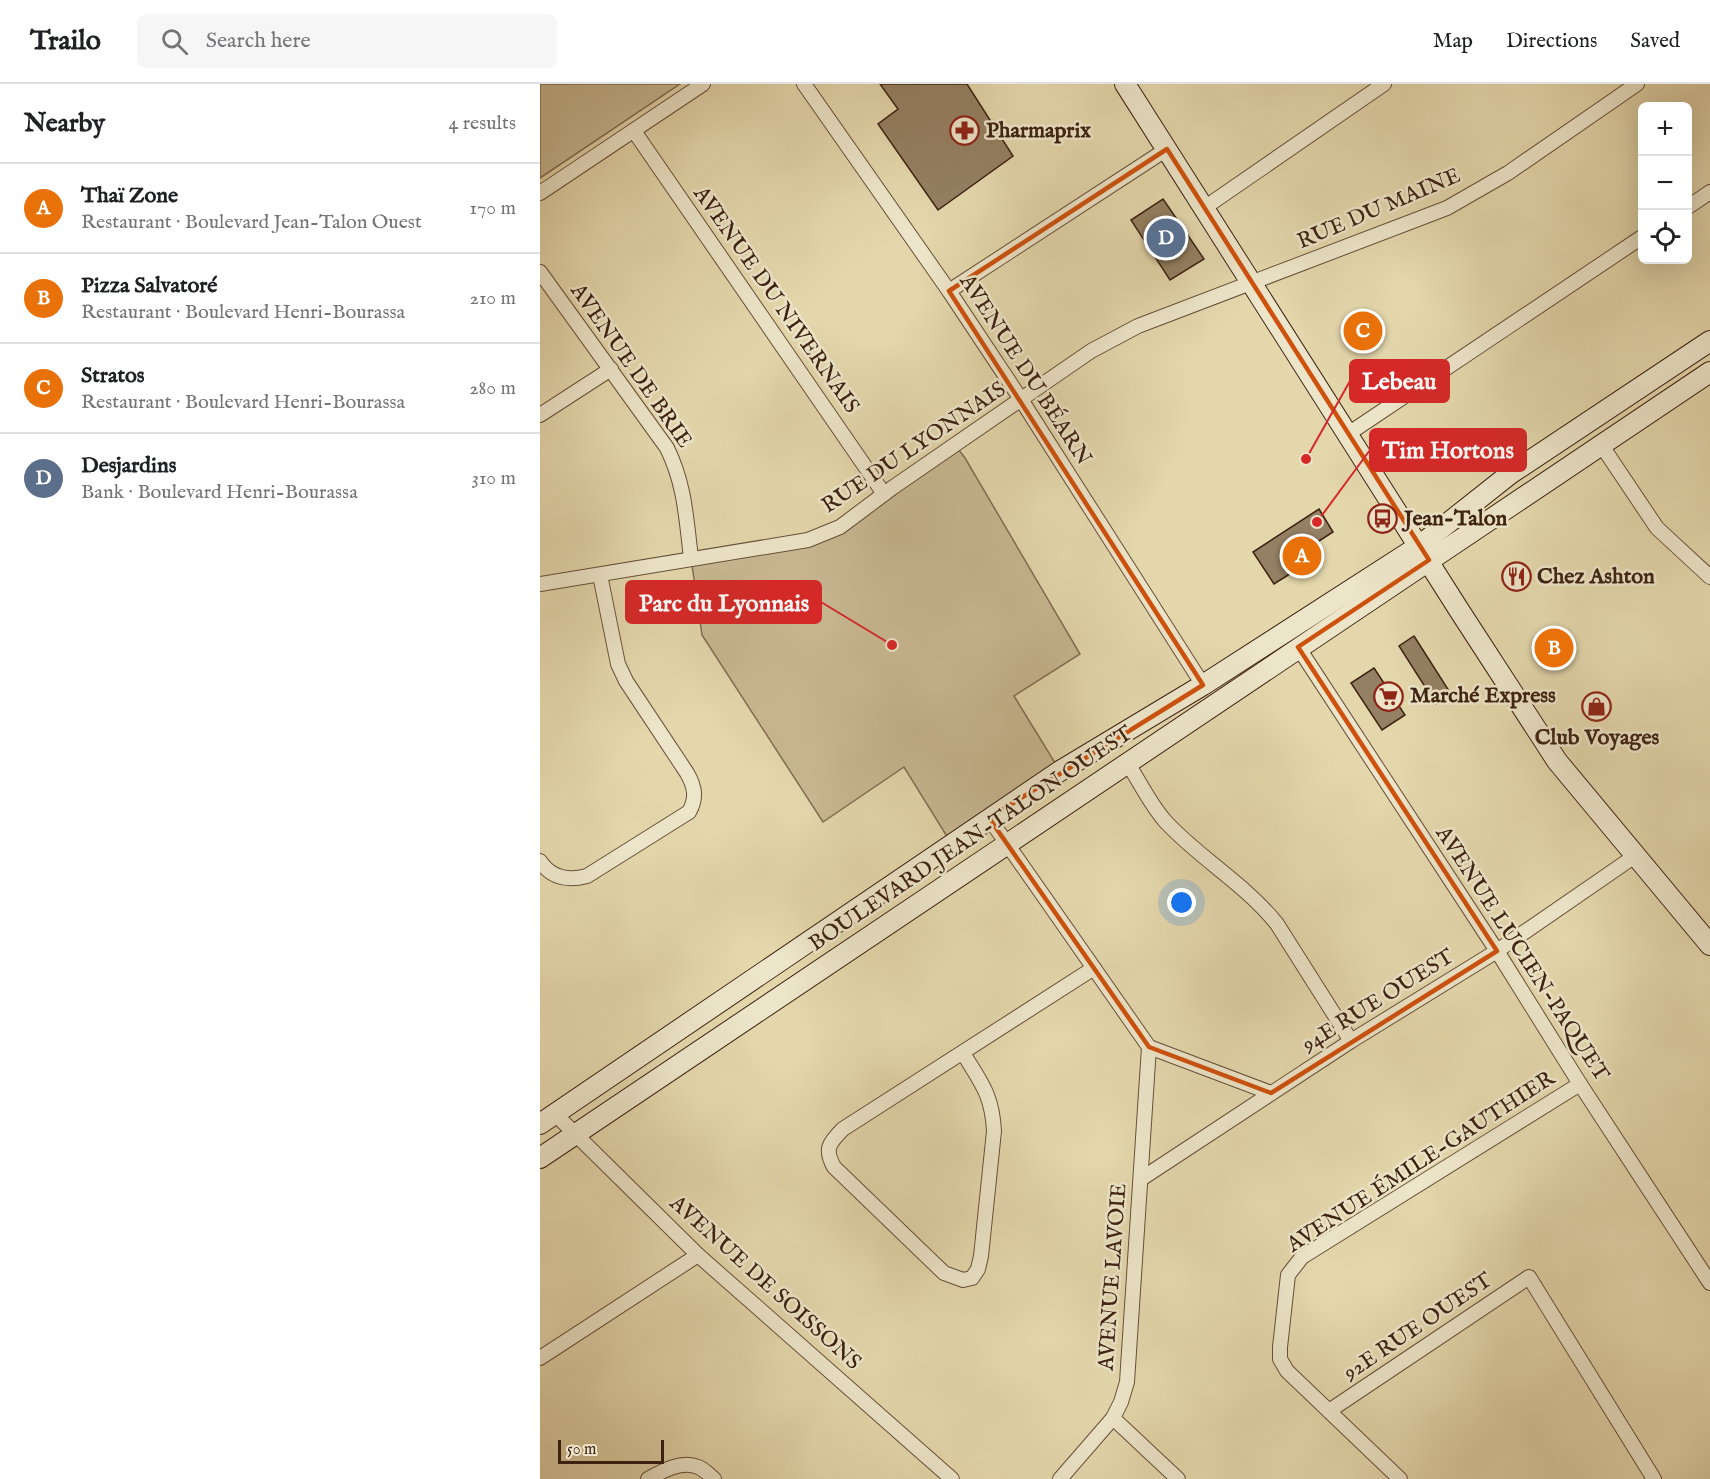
<!DOCTYPE html>
<meta charset="utf-8">
<style>
body{margin:0;font-family:"IM FELL English",serif;background:#f6f6f6;color:#202124}
.controls{position:absolute;right:18px;top:18px;display:grid;overflow:hidden;border-radius:9px;box-shadow:0 6px 24px #0002}
.controls button{width:54px;height:54px;display:grid;place-items:center;padding:0;border:0;border-bottom:2px solid #e0e0e0;background:#fff;color:#202124;font:30px sans-serif}
.scale{position:absolute;left:18px;bottom:15px;width:106px;box-sizing:border-box;padding-left:6px;border:3px solid #3d2212;border-top:0;font-size:16px;line-height:21px;white-space:nowrap;color:#3d2212;-webkit-text-stroke:4px #ede5c9;paint-order:stroke}
.you{position:absolute;left:642px;top:819px;width:21px;height:21px;margin:-15px;border:4px solid #fff;border-radius:50%;background:#1a73e8;box-shadow:0 0 0 9px #1a73e833}
.badge{display:grid;place-items:center;width:39px;height:39px;border-radius:50%;background:#8f2418;color:#fff;font-size:20px;font-weight:700}
.pin{position:absolute;translate:-50% -50%;border:3px solid #fff;box-shadow:0 2px 6px #0006}
.list{margin:0;padding:0;list-style:none}
h2{display:flex;justify-content:space-between;align-items:center;height:78px;margin:0;padding:0 24px;font-size:26px}
h2 small{font-size:20px;font-weight:400;color:#757577}
.list li{display:grid;grid-template-columns:39px 1fr auto;gap:18px;align-items:center;box-sizing:border-box;height:90px;padding:0 24px;border-top:2px solid #e0e0e0}
.list b{display:block;font-size:22px;white-space:nowrap}
.list p{margin:0;font-size:20px;white-space:nowrap;color:#757577}
.list em{font-size:20px;font-style:normal;color:#757577}
.icon{flex:none;width:33px;height:33px;fill:none;stroke:currentColor;stroke-width:2;stroke-linecap:round;stroke-linejoin:round}
.map{position:relative;flex:none;width:1170px;height:1395px;overflow:hidden}
header{display:flex;align-items:center;gap:36px;box-sizing:border-box;height:84px;padding:0 30px;background:#fff;border-bottom:2px solid #e0e0e0}
header strong{font-size:28px}
nav{display:flex;gap:33px;margin-inline-start:auto;font-size:21px}
.search{width:420px;height:54px;background:#f6f6f6;display:flex;align-items:center;gap:15px;box-sizing:border-box;padding:0 21px;border-radius:9px;color:#757577;font-size:22px}
main{display:flex}
aside{flex:1;background:#fff}
.map>svg:first-child{display:block}
</style>
<header>
<strong>Trailo</strong>
<div class="search"><svg class="icon" aria-label="search" viewBox="0 0 24 24"><circle cx="10" cy="10" r="6"/><path d="M15 15l6 6"/></svg>Search here</div>
<nav><a>Map</a><a>Directions</a><a>Saved</a></nav>
</header>
<main>
<aside>
<h2>Nearby<small>4 results</small></h2>
<ul class="list">
<li><span class="badge" style="background:#e8710a">A</span><div><b>Thaï Zone</b><p>Restaurant · Boulevard Jean-Talon Ouest</p></div><em>170 m</em></li>
<li><span class="badge" style="background:#e8710a">B</span><div><b>Pizza Salvatoré</b><p>Restaurant · Boulevard Henri-Bourassa</p></div><em>210 m</em></li>
<li><span class="badge" style="background:#e8710a">C</span><div><b>Stratos</b><p>Restaurant · Boulevard Henri-Bourassa</p></div><em>280 m</em></li>
<li><span class="badge" style="background:#5c6f8a">D</span><div><b>Desjardins</b><p>Bank · Boulevard Henri-Bourassa</p></div><em>310 m</em></li>
</ul>
</aside>
<div class="map">
<svg width="1170" height="1395" viewBox="0 0 1170 1395">
<rect width="100%" height="100%" fill="#e4d7ac"/>
<filter id="stains"><feTurbulence type="fractalNoise" baseFrequency=".00333" numOctaves="4"/><feColorMatrix values="0 0 0 0 .2 0 0 0 0 .09 0 0 0 0 .02 0 0 0 .5 -.17"/></filter>
<radialGradient id="worn" r=".72"><stop offset=".6" stop-color="#630" stop-opacity="0"/><stop offset="1" stop-color="#630" stop-opacity=".3"/></radialGradient>
<g fill="#c8b892" stroke="#826d52" stroke-width="1.5">
<polygon points="0,0 140,0 0,94"/>
<polygon points="415,361 425,374 540,570 474,612 520,687 411,759 364,683 283,738 162,551 151,474 268,456"/>
</g>
<g fill="#948062" stroke="#3d2212" stroke-width="1.5">
<polygon points="340,0 427,0 473,72 398,126 338,40 358,25"/>
<polygon points="623,115 664,175 630,196 591,136"/>
<polygon points="779,425 793,448 765,466 772,476 734,500 713,468"/>
<polygon points="874,552 911,610 896,620 859,562"/>
<polygon points="834,584 865,631 842,646 811,599"/>
</g>
<g fill="none" stroke-linecap="round" stroke-linejoin="round">
<defs>
<g id="street">
<polyline points="264,0 409,207 482,317 663,601"/>
<polyline points="94,47 344,410"/>
<polyline points="0,109 163,0"/>
<polyline points="1148,123 1170,108"/>
<polyline points="664,124 844,0"/>
<path d="M0 188 127 364C145 401 146 433 151 474"/>
<polyline points="409,207 627,65"/>
<polyline points="0,331 71,285"/>
<polyline points="808,350 1102,153"/>
<polyline points="1062,362 1117,444 1170,493"/>
<polyline points="0,500 268,456 300,443 352,404 551,267 598,242 907,124 968,89 1097,0"/>
<polyline points="758,563 957,867 1040,1000 1170,1199"/>
<path d="M587 678C599 697 610 720 625 737 659 774 705 800 737 840L811 957"/>
<polyline points="449,734 609,963 587,1298 581,1318 573,1334 638,1395"/>
<path d="M0 777C11 794 28 797 47 792L149 728C157 714 155 703 147 689L86 597 78 580 60 491"/>
<polyline points="609,963 731,1009"/>
<path d="M423 969C441 999 452 1010 454 1047L441 1172 438 1185 432 1194 423 1196 404 1189 294 1083C284 1065 289 1059 303 1045L554 884"/>
<polyline points="15,1030 158,1171 412,1395"/>
<polyline points="601,1095 811,957 957,867 1095,772"/>
<polyline points="0,1274 158,1171"/>
<polyline points="789,1327 989,1193 1114,1395"/>
<path d="M108 1395C122 1387 142 1376 158 1383 164 1385 169 1391 174 1395"/>
<polyline points="520,1395 573,1334"/>
<polyline points="860,1395 747,1287 740,1275 740,1263 748,1191 762,1173 1040,1000"/>
</g>
<g id="secondary">
<polyline points="585,0 919,526 1017,677 1170,861"/>
<polyline points="0,1040 520,687 663,601 879,462 970,390 1170,257"/>
<polyline points="0,1074 1170,288"/>
</g>
</defs>
<use href="#street" stroke="#674f38" stroke-width="16"/>
<use href="#secondary" stroke="#3d2212" stroke-width="22"/>
<use href="#street" stroke="#ede5c9" stroke-width="14"/>
<use href="#secondary" stroke="#ede5c9" stroke-width="20"/>
</g>
<path fill="none" stroke="#ce510d" stroke-width="4.5" stroke-linejoin="round" d="M627 65 889 476 758 563 957 867 731 1009 609 963 449 734 663 601 409 207Z"/>
<defs>
<symbol id="pharmacy-ring" viewBox="-11 -11 22 22"><circle r="9.5" fill="#ede5c9" stroke="#8f2418" stroke-width="1.5"/><path d="M-2-6h4v4h4v4h-4v4h-4v-4h-4v-4h4Z" fill="#8f2418"/></symbol>
<symbol id="bus-ring" viewBox="-11 -11 22 22"><circle r="9.5" fill="#ede5c9" stroke="#8f2418" stroke-width="1.5"/><path d="M-5-6H5V4H4V6H2V4H-2V6H-4V4H-5ZM-3.5-4V0h7V-4ZM-3.5 1.2v1.5H-2V1.2ZM2 1.2v1.5H3.5V1.2Z" fill="#8f2418"/></symbol>
<symbol id="restaurant-ring" viewBox="-11 -11 22 22"><circle r="9.5" fill="#ede5c9" stroke="#8f2418" stroke-width="1.5"/><path d="M-5-6h1v4h1v-4h1v4h1v-4h1v5L-1.5 .5V6h-2V.5L-5-1ZM5-6V6H3V1.5H1.5Q1.5-4 5-6Z" fill="#8f2418"/></symbol>
<symbol id="supermarket-ring" viewBox="-11 -11 22 22"><circle r="9.5" fill="#ede5c9" stroke="#8f2418" stroke-width="1.5"/><path d="M-6-5.5h2.5l.6 2H6L4.5 2H-2.5L-4.4-4H-6ZM-1.5 3.2a1.3 1.3 0 1 0 .1 0ZM3 3.2a1.3 1.3 0 1 0 .1 0Z" fill="#8f2418"/></symbol>
<symbol id="shop-ring" viewBox="-11 -11 22 22"><circle r="9.5" fill="#ede5c9" stroke="#8f2418" stroke-width="1.5"/><path d="M-5-2.5h2.3a2.7 3.5 0 0 1 5.4 0H5L5.5 6h-11ZM-1.5-2.5h3a1.5 2.3 0 0 0-3 0Z" fill="#8f2418"/></symbol>
</defs>
<g fill-rule="evenodd">
<use href="#pharmacy-ring" x="408" y="30" width="33" height="33"/>
<use href="#bus-ring" x="826" y="418" width="33" height="33"/>
<use href="#restaurant-ring" x="960" y="476" width="33" height="33"/>
<use href="#supermarket-ring" x="832" y="596" width="33" height="33"/>
<use href="#shop-ring" x="1040" y="606" width="33" height="33"/>
</g>
<g text-anchor="middle" dominant-baseline="central" stroke-width="5" stroke-linejoin="round" paint-order="stroke">
<g font-size="22" font-weight="bold" fill="#3d2212" stroke="#ede5c9" text-anchor="start">
<text x="446" y="47">Pharmaprix</text>
<text x="864" y="435">Jean-Talon</text>
<text x="997" y="493">Chez Ashton</text>
<text x="870" y="612">Marché Express</text>
<text x="1057" y="654" text-anchor="middle">Club Voyages</text>
</g>
<g font-size="22" fill="#3d2212" stroke="#ede5c9">
<text transform="translate(839 125) rotate(-23)">RUE DU MAINE</text>
<text transform="translate(236 216) rotate(55)">AVENUE DU NIVERNAIS</text>
<text transform="translate(91 282) rotate(55)">AVENUE DE BRIE</text>
<text transform="translate(485 286) rotate(57)">AVENUE DU BÉARN</text>
<text transform="translate(374 364) rotate(-34)">RUE DU LYONNAIS</text>
<text transform="translate(431 755) rotate(-34)">BOULEVARD JEAN-TALON OUEST</text>
<text transform="translate(982 870) rotate(57)">AVENUE LUCIEN-PAQUET</text>
<text transform="translate(838 917) rotate(-32)">94E RUE OUEST</text>
<text transform="translate(881 1078) rotate(-33)">AVENUE ÉMILE-GAUTHIER</text>
<text transform="translate(573 1193) rotate(-86)">AVENUE LAVOIE</text>
<text transform="translate(225 1199) rotate(42)">AVENUE DE SOISSONS</text>
<text transform="translate(878 1243) rotate(-34)">92E RUE OUEST</text>
</g>
</g>
<path fill="none" stroke="#d62828" stroke-width="2" d="M766 375L810 297M777 438L830 366M352 561L281 518"/>
<g fill="#d62828" stroke="#ede5c9" stroke-width="2">
<circle cx="766" cy="375" r="6"/>
<circle cx="777" cy="438" r="6"/>
<circle cx="352" cy="561" r="6"/>
</g>
<g fill="#d62828" stroke="#d62828" stroke-width="2">
<rect x="810" y="276" width="99" height="42" rx="6"/>
<rect x="830" y="345" width="156" height="42" rx="6"/>
<rect x="86" y="497" width="195" height="42" rx="6"/>
</g>
<g font-size="24" text-anchor="middle" font-weight="bold" fill="#fff">
<text x="859" y="305">Lebeau</text>
<text x="908" y="374">Tim Hortons</text>
<text x="184" y="527">Parc du Lyonnais</text>
</g>
<rect width="100%" height="100%" filter="url(#stains)"/>
<rect width="100%" height="100%" fill="url(#worn)"/>
</svg>
<div class="controls">
<button>+</button>
<button>−</button>
<button><svg class="icon" aria-label="locate" viewBox="0 0 24 24"><circle cx="12" cy="12" r="6"/><path d="M12 2v4M12 18v4M2 12h4M18 12h4"/></svg></button>
</div>
<div class="scale">50 m</div>
<div class="you"></div>
<div class="pin badge" style="left:762px;top:472px;background:#e8710a">A</div>
<div class="pin badge" style="left:1014px;top:564px;background:#e8710a">B</div>
<div class="pin badge" style="left:823px;top:247px;background:#e8710a">C</div>
<div class="pin badge" style="left:626px;top:154px;background:#5c6f8a">D</div>
</div>
</main>
